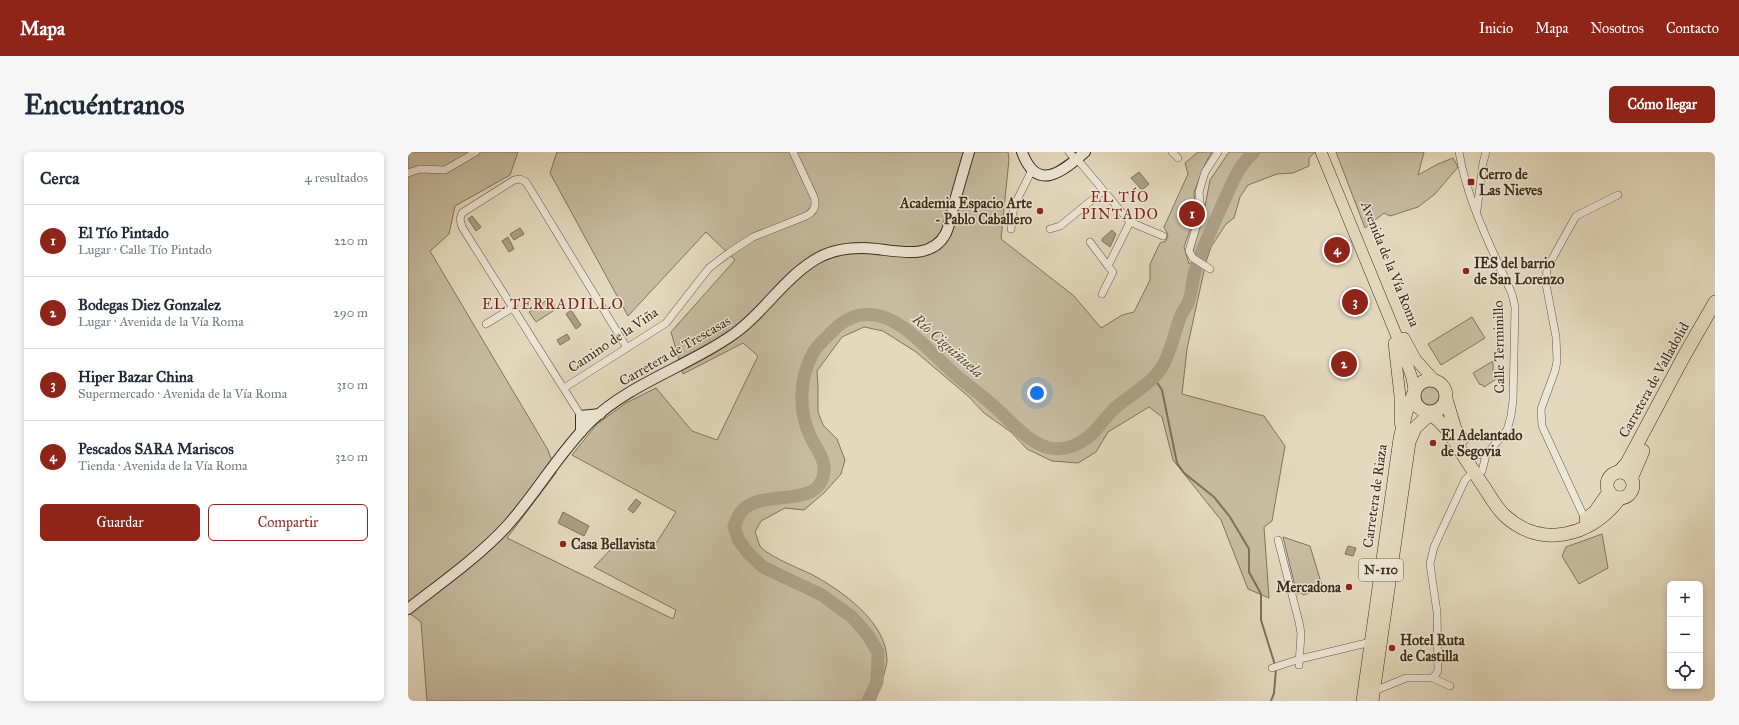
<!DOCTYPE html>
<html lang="es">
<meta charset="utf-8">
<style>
body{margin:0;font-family:"IM FELL Great Primer",serif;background:#f6f6f7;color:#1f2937}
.controls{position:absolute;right:12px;bottom:12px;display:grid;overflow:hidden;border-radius:6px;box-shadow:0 2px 6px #0003}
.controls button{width:36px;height:36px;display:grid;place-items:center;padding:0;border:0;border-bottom:1px solid #e0e1e3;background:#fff;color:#1f2937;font:20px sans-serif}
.you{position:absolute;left:629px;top:241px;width:14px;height:14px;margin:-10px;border:3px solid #fff;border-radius:50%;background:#1a73e8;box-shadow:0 0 0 6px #1a73e833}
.badge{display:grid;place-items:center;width:26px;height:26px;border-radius:50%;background:#8f2418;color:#fff;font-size:13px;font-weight:700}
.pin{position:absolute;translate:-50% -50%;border:2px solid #fff;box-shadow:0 1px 4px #0006}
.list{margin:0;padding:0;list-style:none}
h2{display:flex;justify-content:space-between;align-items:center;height:52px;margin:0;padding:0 16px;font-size:17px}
h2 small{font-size:13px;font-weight:400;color:#747a83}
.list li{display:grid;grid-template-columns:26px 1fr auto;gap:12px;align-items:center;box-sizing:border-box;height:72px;padding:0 16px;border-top:1px solid #e0e1e3}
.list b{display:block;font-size:15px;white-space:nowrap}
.list p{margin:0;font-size:13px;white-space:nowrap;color:#747a83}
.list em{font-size:13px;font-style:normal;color:#747a83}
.actions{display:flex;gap:8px;padding:12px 16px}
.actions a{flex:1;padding:9px 0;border:1px solid #8f2418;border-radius:6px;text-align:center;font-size:14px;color:#8f2418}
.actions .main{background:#8f2418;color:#fff}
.icon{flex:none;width:22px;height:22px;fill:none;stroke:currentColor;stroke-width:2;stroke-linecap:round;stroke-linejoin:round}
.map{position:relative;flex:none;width:1307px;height:549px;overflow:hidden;border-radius:6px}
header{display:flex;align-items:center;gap:24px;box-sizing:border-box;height:56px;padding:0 20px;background:#8f2418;color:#fff}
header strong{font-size:19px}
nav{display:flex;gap:22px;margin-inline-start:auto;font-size:14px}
.intro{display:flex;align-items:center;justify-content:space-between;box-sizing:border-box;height:96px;padding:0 24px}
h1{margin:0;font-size:28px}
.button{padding:10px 18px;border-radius:6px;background:#8f2418;color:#fff;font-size:14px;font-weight:700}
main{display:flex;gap:24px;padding:0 24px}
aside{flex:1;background:#fff;border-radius:6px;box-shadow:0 2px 6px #0003}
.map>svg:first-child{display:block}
</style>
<header>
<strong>Mapa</strong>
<nav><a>Inicio</a><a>Mapa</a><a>Nosotros</a><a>Contacto</a></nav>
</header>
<div class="intro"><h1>Encuéntranos</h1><a class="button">Cómo llegar</a></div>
<main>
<aside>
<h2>Cerca<small>4 resultados</small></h2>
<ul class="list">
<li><span class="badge">1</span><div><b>El Tío Pintado</b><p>Lugar · Calle Tío Pintado</p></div><em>220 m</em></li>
<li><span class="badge">2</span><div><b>Bodegas Diez Gonzalez</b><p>Lugar · Avenida de la Vía Roma</p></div><em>290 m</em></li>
<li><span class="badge">3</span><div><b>Hiper Bazar China</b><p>Supermercado · Avenida de la Vía Roma</p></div><em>310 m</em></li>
<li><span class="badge">4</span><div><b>Pescados SARA Mariscos</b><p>Tienda · Avenida de la Vía Roma</p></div><em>320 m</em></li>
</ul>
<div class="actions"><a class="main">Guardar</a><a>Compartir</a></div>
</aside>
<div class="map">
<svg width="1307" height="549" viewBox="0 0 1307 549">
<rect width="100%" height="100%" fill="#e4d9be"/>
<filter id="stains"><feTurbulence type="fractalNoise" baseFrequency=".005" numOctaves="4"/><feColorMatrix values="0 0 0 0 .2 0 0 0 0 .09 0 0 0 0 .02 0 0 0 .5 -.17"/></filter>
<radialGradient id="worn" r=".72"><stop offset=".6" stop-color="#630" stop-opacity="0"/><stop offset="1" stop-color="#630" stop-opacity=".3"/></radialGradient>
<g fill="#c7bca2" stroke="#82745e">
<path d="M0 0H110L102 23 47 54 41 82 22 99 140 298 148 321 99 386 265 467 268 458 186 415 206 394 249 390 268 360 164 303 189 272 218 251 248 236 284 279 309 288 350 204 335 191 275 222 263 180 327 108 298 80 220 164 142 21 149 0H600L601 7 593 87 666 144 693 176 714 163 726 160 742 128V112L752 91 758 89 760 83 756 75 780 22 777 11 790 0H804L798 10 786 40 787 58 782 78 776 95 781 112 787 106 785 103 786 92 794 70 802 28 821 0H907L901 6V14L885 21 869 22 840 33 832 45 826 66 818 72 803 95 798 110 779 197 774 242 856 264 877 294 864 369 856 375 861 446 840 437 813 368 765 308 754 265 741 255 700 280 688 300 670 311 644 309 619 297 603 280 576 261 561 245 508 200 475 179 456 175 434 185 409 219 410 234V260L415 273 429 287 437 308 433 322 416 341 396 358 377 356 353 369 347 380C349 384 350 390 352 394 358 403 392 417 403 422 433 438 479 470 479 508 479 515 470 542 467 549H19L13 470 0 460Z"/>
<polygon points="928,0 1016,0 1010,23 1030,12 1045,6 1050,15 1027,42 1010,55 982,64 976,61 957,76"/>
<polygon points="142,146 148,157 128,170 121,160"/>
<polygon points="1064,165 1077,186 1033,213 1020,192"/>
<polygon points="1085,209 1085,221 1093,222 1093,224 1076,235 1074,232 1072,233 1065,221"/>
<circle cx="1022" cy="244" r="9"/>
<polygon points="1194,382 1200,416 1171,432 1154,404 1158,395"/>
<polygon points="875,385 902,394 915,437 895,443 894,441 889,442"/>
</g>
<g fill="#ab9f86" stroke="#7f715a">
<polygon points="731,20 741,32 734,38 723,26"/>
<polygon points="64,64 73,75 68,79 60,67"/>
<polygon points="112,76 116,82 106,88 102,82"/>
<polygon points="704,78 708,82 702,95 694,89 694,87"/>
<polygon points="100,85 106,97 101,100 94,89"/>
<polygon points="163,158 173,173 168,177 158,162"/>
<polygon points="159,182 162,187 152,193 149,188"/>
<polygon points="228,347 233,351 225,361 220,357"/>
<polygon points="155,360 181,374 176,384 150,371"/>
<polygon points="940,394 948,396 945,404 937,402"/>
</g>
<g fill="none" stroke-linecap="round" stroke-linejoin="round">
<g stroke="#7f715a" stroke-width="2">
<polyline points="746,226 754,238 769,311 776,321 806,345 822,365 841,397 841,420 853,442 853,468 867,513"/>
<polyline points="863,549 866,541 868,517"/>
</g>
<path stroke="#ab9f86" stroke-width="13" d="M460 549 469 530 470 500 459 482 444 465 414 443 355 415 340 401 330 387 326 374C328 370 330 365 332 361 351 336 402 356 414 328 421 312 410 299 403 286 390 259 391 227 405 201 411 191 422 182 430 174 475 137 517 197 549 224 562 235 575 244 588 256 611 277 634 309 669 292 685 285 694 269 706 257 721 243 743 233 754 215 764 199 766 180 773 163 775 159 778 155 780 151 784 141 784 130 787 119 795 94 806 71 817 47 825 29 831 13 846 0"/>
<defs>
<g id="street">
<polyline points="661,0 668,8"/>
<polyline points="764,0 770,6"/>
<path d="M1051 0C1059 49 1084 97 1104 142L1107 155 1105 248 1103 264 1099 278 1078 303 1074 319"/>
<polyline points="669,7 722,70 755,84"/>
<polyline points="0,21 12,17 37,18 68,0"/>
<polyline points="1069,58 1075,11 1078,0"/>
<polyline points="603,77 606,54 624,18"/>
<polyline points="642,77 652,74 695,39"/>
<polyline points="682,90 700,114 722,70"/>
<polyline points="802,117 785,106 781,99 793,59 791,40 797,20 810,0"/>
<polyline points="694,142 705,120 700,114"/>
<polyline points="78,172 106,155"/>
<path d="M156 236 258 171 301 116 322 100 345 85 398 64C406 60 409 54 406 45L385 0"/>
<polyline points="173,264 54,75 52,67 54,61 106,28 112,27 118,30 219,196"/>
<polyline points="1063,302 1078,303"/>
<polyline points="1177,367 1134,274 1133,257 1147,219 1149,209 1148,185 1138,132 1139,116 1168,64 1210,43"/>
<polyline points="870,388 891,470 893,481 891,513"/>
<polyline points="864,516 892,507 963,490"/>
<polyline points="1025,526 1042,534"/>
<polyline points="966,539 998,526 1025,526 1030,519 1029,460 1022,412 1026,395 1057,328 1066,319"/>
</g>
<g id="secondary">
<path d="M614 0C629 41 654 20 677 0"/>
<polyline points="173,280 173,264 192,262"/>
<path d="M0 457C33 431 69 406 98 375 128 342 150 302 182 270 221 232 278 215 323 184 353 164 372 131 402 111 417 100 434 96 453 96 479 95 522 113 538 81 542 72 544 61 546 52 551 34 556 17 561 0"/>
</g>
<g id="primary">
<polyline points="913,0 992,192 1004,226 1006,238"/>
<polyline points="996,186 1008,208 1027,229"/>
<polyline points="986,191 992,244 992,271"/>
</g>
<g id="highway">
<circle cx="1022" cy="244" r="16"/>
<polyline points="1038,247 1047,277 1054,287"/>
<path d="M1017 260 1029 267 1038 276C1051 296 1063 316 1076 335 1082 344 1088 355 1096 363 1134 398 1183 384 1212 346"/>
<polyline points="1211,320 1219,311 1276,204 1307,150"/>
<circle cx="1212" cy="333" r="13"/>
<polyline points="1223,327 1235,299"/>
<polyline points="1178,367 1187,360 1201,340"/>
<polyline points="955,549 992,287 998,260 1006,241"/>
<polyline points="964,549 1001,290 1007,276 1023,261"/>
</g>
</defs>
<use href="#street" stroke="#665842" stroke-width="8"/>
<use href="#secondary" stroke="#3c2d19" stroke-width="12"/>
<use href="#primary" stroke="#3c2d19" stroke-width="12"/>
<use href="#highway" stroke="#3c2d19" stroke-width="14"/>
<use href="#street" stroke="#ede6d5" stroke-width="7"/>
<use href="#secondary" stroke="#ede6d5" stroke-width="10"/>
<use href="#primary" stroke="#e4d9be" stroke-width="11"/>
<use href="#highway" stroke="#e4d9be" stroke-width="13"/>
</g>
<g fill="#8f2418" stroke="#ede6d5" stroke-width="1.5">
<rect x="1059" y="26" width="8" height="8" rx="2"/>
<circle cx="632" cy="59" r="4"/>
<circle cx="1058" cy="119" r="4"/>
<circle cx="1025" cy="291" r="4"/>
<circle cx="155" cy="392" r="4"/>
<circle cx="941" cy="435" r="4"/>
<circle cx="984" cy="496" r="4"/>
</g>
<g text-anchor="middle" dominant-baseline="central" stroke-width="3" stroke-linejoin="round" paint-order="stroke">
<rect fill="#ede6d5" stroke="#716451" stroke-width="1" x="951" y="407" width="44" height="22" rx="3"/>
<g font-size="13" font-weight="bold" fill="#3c2d19">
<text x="973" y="418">N-110</text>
</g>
<g font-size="14" font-weight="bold" fill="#3c2d19" stroke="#ede6d5" text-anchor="start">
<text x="1071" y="22">Cerro de<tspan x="1071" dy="16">Las Nieves</tspan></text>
<text x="624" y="51" text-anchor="end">Academia Espacio Arte<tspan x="624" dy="16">- Pablo Caballero</tspan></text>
<text x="1066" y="111">IES del barrio<tspan x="1066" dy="16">de San Lorenzo</tspan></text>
<text x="1033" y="283">El Adelantado<tspan x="1033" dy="16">de Segovia</tspan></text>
<text x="163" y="392">Casa Bellavista</text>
<text x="933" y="435" text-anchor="end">Mercadona</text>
<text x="992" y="488">Hotel Ruta<tspan x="992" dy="16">de Castilla</tspan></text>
</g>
<g font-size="14" fill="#3c2d19" stroke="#ede6d5">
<text transform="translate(982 112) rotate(68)">Avenida de la Vía Roma</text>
<text transform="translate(205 188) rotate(-34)">Camino de la Viña</text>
<text transform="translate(1091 195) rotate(-91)">Calle Terminillo</text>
<text transform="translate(267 199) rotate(-30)">Carretera de Trescasas</text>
<text transform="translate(1246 228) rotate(-61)">Carretera de Valladolid</text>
<text transform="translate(967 344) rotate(-82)">Carretera de Riaza</text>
</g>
<g font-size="15" letter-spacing="1" fill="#7a1f14" stroke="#ede6d5">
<text x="712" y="45">EL TÍO<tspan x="712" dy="17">PINTADO</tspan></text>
<text x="145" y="152">EL TERRADILLO</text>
</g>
<g font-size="15" font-style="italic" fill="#584a34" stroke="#ede6d5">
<text transform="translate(540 194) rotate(41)">Río Ciguiñuela</text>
</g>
</g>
<rect width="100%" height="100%" filter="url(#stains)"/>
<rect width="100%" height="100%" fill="url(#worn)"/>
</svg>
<div class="controls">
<button>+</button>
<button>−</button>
<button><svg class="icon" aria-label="locate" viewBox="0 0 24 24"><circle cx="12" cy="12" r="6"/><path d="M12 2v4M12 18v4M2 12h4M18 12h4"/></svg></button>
</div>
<div class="you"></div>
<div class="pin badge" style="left:784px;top:62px">1</div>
<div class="pin badge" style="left:936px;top:212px">2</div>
<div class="pin badge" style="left:947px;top:150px">3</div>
<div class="pin badge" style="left:929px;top:98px">4</div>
</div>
</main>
